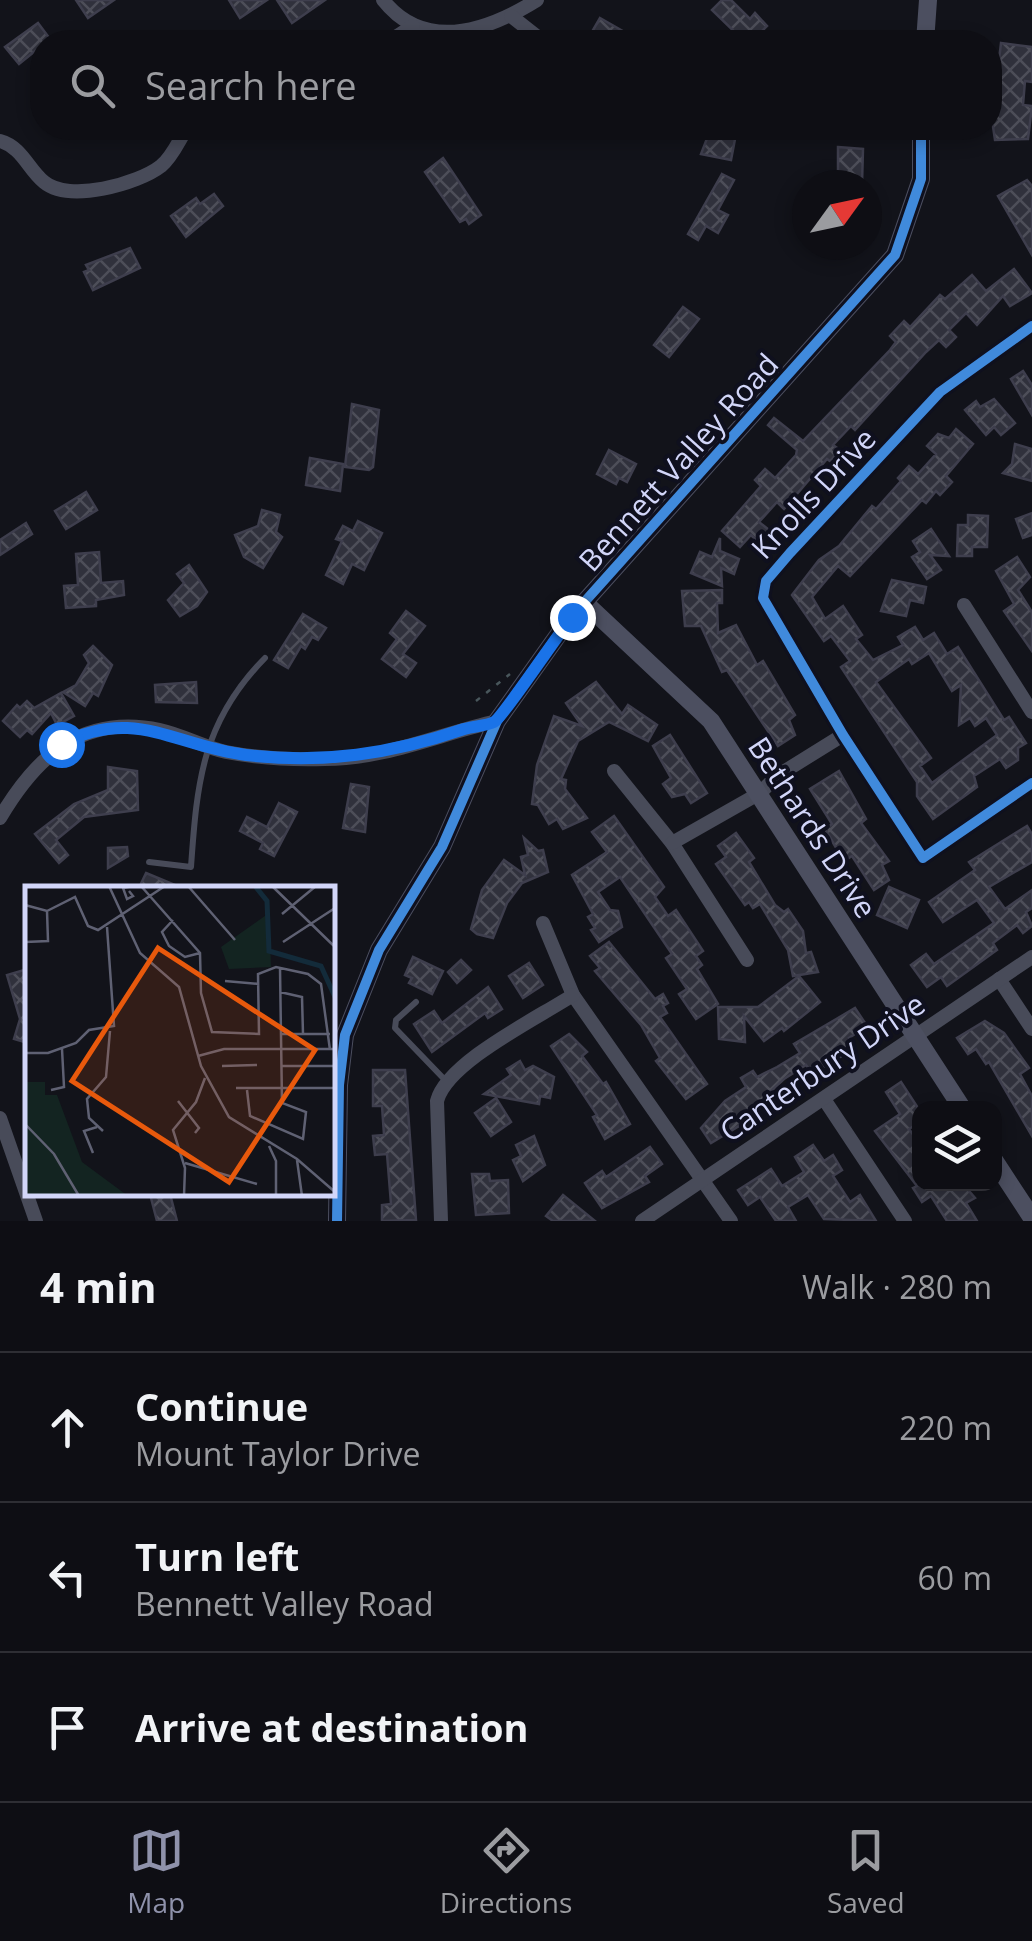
<!DOCTYPE html>
<meta charset="utf-8">
<style>
body{margin:0;font-family:"Open Sans",sans-serif;background:#1c1c22;color:#f1f3f6}
.controls{position:absolute;right:30px;bottom:30px;display:grid;overflow:hidden;border-radius:20px;box-shadow:0 5px 15px #0003}
.controls button{width:90px;height:90px;display:grid;place-items:center;padding:0;border:0;border-bottom:2px solid #2e2e34;background:#0e0e14;color:#f1f3f6;font:50px sans-serif}
.compass{position:absolute;left:792px;top:170px;width:90px;height:90px;border-radius:50%;background:#0e0e14;box-shadow:0 5px 15px #0003;rotate:57deg}
.stop{position:absolute;width:30px;height:30px;margin:-22px;border:8px solid #1a73e8;border-radius:50%;background:#fff}
.stop.end{background:#1a73e8;border-color:#fff;box-shadow:0 2px 10px #0008}
.list{margin:0;padding:0;list-style:none}
h2{display:flex;justify-content:space-between;align-items:center;height:130px;margin:0;padding:0 40px;font-size:42px}
h2 small{font-size:32px;font-weight:400;color:#9b9ca0}
.list li{display:grid;grid-template-columns:65px 1fr auto;gap:30px;align-items:center;box-sizing:border-box;height:150px;padding:0 40px;border-top:2px solid #2e2e34}
.list b{display:block;font-size:38px;white-space:nowrap}
.list p{margin:0;font-size:32px;white-space:nowrap;color:#9b9ca0}
.list em{font-size:32px;font-style:normal;color:#9b9ca0}
.icon{flex:none;width:55px;height:55px;fill:none;stroke:currentColor;stroke-width:2;stroke-linecap:round;stroke-linejoin:round}
.map{position:relative;flex:none;width:1032px;height:1221px;overflow:hidden}
.search{position:absolute;background:#0e0e14;box-shadow:0 5px 15px #0003;left:30px;right:30px;top:30px;height:110px;display:flex;align-items:center;gap:25px;box-sizing:border-box;padding:0 35px;border-radius:40px;color:#9b9ca0;font-size:38px}
.sheet{height:580px;background:#0e0e14}
nav{display:flex;justify-content:space-around;align-items:center;box-sizing:border-box;height:140px;border-top:2px solid #2e2e34;background:#0e0e14;font-size:28px;color:#9b9ca0}
nav a{display:grid;justify-items:center;gap:5px}
nav .on{color:#8f92ab}
.map>svg:first-child{display:block}
</style>
<div class="map">
<svg width="1032" height="1221" viewBox="0 0 1032 1221">
<defs>
<pattern id="building-cross-hatch" width="8" height="8" patternUnits="userSpaceOnUse" patternTransform="scale(2.5)"><rect width="8" height="8" fill="#30313c"/><path d="M0 0l8 8M0 8l8-8" fill="none" stroke="#4d4e59"/></pattern>
</defs>
<rect width="100%" height="100%" fill="#12131a"/>
<g fill="url(#building-cross-hatch)" stroke="#3e3e4d" stroke-width="2.5" fill-rule="evenodd">
<polygon points="76,0 114,0 88,18"/>
<polygon points="229,0 267,0 240,18"/>
<polygon points="277,0 325,0 292,23"/>
<polygon points="722,0 731,0 750,19 755,13 767,26 757,36 764,42 745,42 712,10"/>
<polygon points="600,18 642,42 600,42 589,37"/>
<polygon points="38,23 50,39 19,64 5,47"/>
<polygon points="1001,43 1032,47 1032,82 1025,81 1023,105 1032,106 1028,139 995,140 992,120"/>
<polygon points="711,128 731,128 730,133 736,134 731,160 701,154"/>
<polygon points="838,147 863,149 862,185 838,185"/>
<polygon points="443,158 481,215 469,224 466,219 460,222 425,172"/>
<polygon points="722,174 734,180 718,210 728,215 718,233 706,226 698,240 688,234"/>
<polygon points="1027,180 1032,186 1032,255 998,196"/>
<polygon points="214,194 223,206 186,237 171,216 196,198 200,204"/>
<polygon points="130,248 140,268 93,290 84,272 89,270 86,265"/>
<polygon points="1014,269 1032,293 1010,306 1003,296 977,325 966,313 949,330 956,337 946,347 939,340 926,352 855,430 851,426 833,445 840,450 830,461 827,459 784,509 777,502 759,522 769,530 758,542 751,535 740,547 722,531 761,486 755,480 765,469 775,478 796,455 797,450 768,425 774,418 803,441 890,350 896,342 890,336 904,321 910,327 940,295 945,299 972,275 986,291"/>
<polygon points="683,307 699,319 669,357 654,345"/>
<polygon points="1023,371 1032,385 1032,415 1011,379"/>
<polygon points="994,399 1015,423 1001,435 994,427 986,435 965,410 976,401 980,407"/>
<polygon points="352,404 379,410 373,467 369,470 345,467"/>
<path d="M956 429 973 444 946 476 952 482 940 495 936 491 926 503 922 500 850 576 838 566 812 597 825 619 843 606 862 635 856 639 873 660 903 645 898 637 915 627 923 640 934 633 947 654 958 647 1004 720 1009 717 1026 743 1018 748V760L1006 768 1000 759 974 776 977 787 933 819 917 796V782L841 667 850 661 831 636 824 641 792 595 819 560 839 546 872 506 876 509 901 481 898 478 909 466 918 474 936 454 927 446 938 434 949 438ZM929 653 952 691 961 685 959 725 970 718 975 726 986 718 997 735 932 783 920 766 931 758 876 682 909 659 912 664Z"/>
<polygon points="1015,444 1032,449 1032,481 1003,473 1012,464"/>
<polygon points="609,450 636,464 627,482 619,478 616,484 597,474"/>
<polygon points="310,458 343,464 340,491 306,485"/>
<polygon points="86,492 97,510 66,529 55,511"/>
<polygon points="262,510 280,515 276,532 282,537 263,568 244,557 235,535 258,526"/>
<polygon points="1032,513 1032,535 1023,538 1016,519"/>
<polygon points="968,515 988,516 987,547 972,547 972,556 957,556 958,525 968,525"/>
<polygon points="358,521 382,533 364,570 352,564 343,584 326,575 342,541 336,539 343,526 353,531"/>
<polygon points="26,523 32,534 0,555 0,540"/>
<polygon points="931,529 949,556 930,555 941,570 927,579 912,557 920,552 913,541"/>
<polygon points="720,538 720,551 739,559 734,574 721,568 722,586 691,573 700,552 712,557"/>
<polygon points="99,552 101,583 123,581 124,595 96,600 96,606 66,608 64,586 78,585 76,554"/>
<polygon points="1017,557 1030,577 1018,590 1032,612 1032,651 1004,611 1014,604 996,571"/>
<polygon points="189,565 207,592 197,606 180,616 168,600 184,583 177,574"/>
<polygon points="892,580 926,587 923,603 910,600 906,616 881,611"/>
<polygon points="722,590 722,603 717,603 718,633 736,625 757,665 763,661 795,715 789,720 795,735 778,746 727,670 722,672 701,626 685,626 682,591"/>
<polygon points="406,611 425,626 403,654 416,663 406,677 382,659 397,639 390,633"/>
<polygon points="303,614 326,628 318,640 312,637 305,649 301,646 288,668 274,660"/>
<polygon points="93,646 112,665 98,696 93,693 85,706 63,692 76,685 89,663 84,655"/>
<polygon points="196,682 197,703 156,702 155,685"/>
<polygon points="596,682 622,714 628,705 657,725 648,741 609,722 578,741 561,779 566,780 565,789 587,818 563,829 557,819 549,824 538,805 532,804 537,765 554,716 582,726 566,703"/>
<polygon points="61,693 74,716 57,725 51,713 32,734 27,730 20,737 3,721 17,705 20,708 27,701 34,708"/>
<polygon points="670,735 707,793 691,803 685,794 672,797 663,784 671,778 653,746"/>
<polygon points="108,767 137,771 138,810 84,817 56,840 68,855 59,863 35,834 74,804 108,790"/>
<polygon points="839,771 866,819 861,823 889,861 882,865 889,880 874,890 852,856 844,861 838,851 825,829 832,824 810,789"/>
<polygon points="351,784 369,787 365,832 343,828"/>
<polygon points="279,803 297,812 274,856 260,849 263,843 240,831 247,817 267,827"/>
<polygon points="614,816 664,887 655,897 668,916 676,910 703,951 696,956 702,965 697,969 718,1004 696,1019 679,994 687,989 666,958 672,954 620,877 598,892 610,910 618,911 622,927 599,942 591,930 595,928 588,917 593,914 572,875 607,852 592,832"/>
<polygon points="1027,826 1032,834 1032,862 989,887 1005,909 1032,890 1032,908 1026,912 1032,926 1023,933 1017,925 993,943 997,950 947,986 941,977 927,987 911,965 926,954 934,964 994,923 977,900 943,922 929,902 975,870 969,862"/>
<polygon points="736,833 754,858 749,862 775,905 784,912 788,909 803,931 806,953 811,952 818,972 793,976 788,950 760,904 753,908 749,902 745,905 716,864 726,857 718,846"/>
<polygon points="524,838 538,851 543,850 548,872 522,883 507,903 493,938 477,934 471,929 482,890 504,860 525,875 521,857 528,855"/>
<polygon points="127,847 128,856 108,868 108,848"/>
<polygon points="146,873 182,888 139,888"/>
<polygon points="889,887 919,900 907,928 877,915"/>
<polygon points="609,942 655,999 663,994 668,1003 663,1006 667,1013 660,1017 707,1084 686,1099 656,1061 660,1058 641,1025 595,971 600,968 590,956"/>
<polygon points="413,957 443,971 432,994 409,983 412,978 405,975"/>
<polygon points="461,960 471,970 457,983 448,972"/>
<polygon points="529,963 543,985 523,998 509,976"/>
<polygon points="24,970 28,983 28,1043 14,1039 20,1019 7,975"/>
<polygon points="799,976 820,1002 784,1031 782,1028 764,1041 744,1016 745,1042 719,1039 718,1007 758,1007"/>
<polygon points="488,987 502,1009 488,1018 485,1013 432,1052 414,1024 434,1011 442,1023"/>
<polygon points="855,1008 867,1026 849,1038 855,1048 812,1074 806,1065 784,1079 770,1092 774,1099 755,1112 757,1115 711,1143 701,1128 725,1101 746,1087 741,1078 753,1071 757,1077 777,1067 800,1053 794,1044"/>
<polygon points="985,1021 1004,1033 1029,1068 1020,1074 1032,1096 1032,1136 989,1062 986,1064 976,1049 968,1054 957,1038"/>
<polygon points="569,1034 587,1052 582,1056 603,1084 606,1082 630,1124 605,1139 593,1117 597,1115 551,1046"/>
<polygon points="520,1061 525,1070 533,1066 554,1077 550,1098 540,1096 539,1104 484,1094 511,1075 507,1069"/>
<polygon points="373,1070 405,1070 416,1220 382,1221 382,1205 391,1204 387,1154 375,1155 373,1136 384,1135 382,1106 373,1106"/>
<polygon points="901,1082 920,1111 920,1122 909,1129 920,1144 920,1184 963,1184 975,1198 966,1203 977,1221 947,1221 931,1196 922,1202 913,1188 917,1186 875,1131 900,1114 886,1092"/>
<polygon points="496,1098 511,1122 491,1136 475,1113"/>
<polygon points="534,1136 545,1165 523,1181 513,1160 521,1156 516,1145"/>
<polygon points="813,1145 824,1161 833,1155 842,1170 833,1176 850,1202 860,1195 876,1221 824,1219 808,1195 788,1207 796,1221 776,1221 760,1197 748,1205 738,1190 771,1169 782,1186 804,1172 795,1157"/>
<polygon points="650,1147 662,1164 645,1176 649,1182 602,1208 585,1183 602,1171 606,1177"/>
<polygon points="472,1174 489,1174 490,1181 508,1180 509,1213 476,1215"/>
<polygon points="150,1194 170,1194 177,1221 157,1221"/>
<polygon points="563,1195 595,1221 553,1221 546,1216"/>
</g>
<g fill="none" stroke-linecap="round" stroke-linejoin="round">
<polyline stroke="#49575c" stroke-width="2.5" stroke-dasharray="5 8" stroke-linecap="butt" points="476,701 510,674"/>
<g stroke="#484b59" stroke-width="6">
<path d="M149 862 191 867C197 782 202 722 265 658"/>
<polyline points="416,1002 396,1020 395,1028 446,1081"/>
</g>
<g stroke="#484b59" stroke-width="14">
<path d="M383 0C425 53 487 31 537 0"/>
<polyline points="511,16 544,42"/>
<polyline points="388,42 413,26"/>
<path d="M0 141C22 147 28 169 44 182 69 203 138 184 161 166 173 156 179 140 187 128"/>
<polyline points="1032,326 940,392 790,553 766,581 763,598 843,735 923,858 1032,783"/>
<polyline points="964,605 1032,712"/>
<polyline points="614,771 672,843 747,960"/>
<path d="M0 818C37 755 83 714 160 730 183 735 203 747 226 752 257 758 293 760 325 759 386 759 439 734 497 721"/>
<polyline points="672,843 760,793 777,776 843,735"/>
<polyline points="543,923 573,995 731,1221"/>
<polyline points="999,979 1032,1029"/>
<polyline points="824,1099 905,1221"/>
<polyline points="0,1118 36,1221"/>
<path d="M441 1221 437 1101C447 1062 538 1018 573 995"/>
<polyline points="642,1221 1032,957"/>
</g>
<g stroke="#4c4f60" stroke-width="18">
<polyline points="925,42 928,0"/>
<polyline points="585,603 711,721 962,1108"/>
<polyline points="994,1160 1032,1218"/>
<polyline points="337,1221 339,1085 345,1035 379,950 442,847 497,721 571,617 895,255 921,179 921,128"/>
</g>
<defs>
<g id="cycleway">
<polyline points="1032,326 940,392 790,553 766,581 763,598 843,735 923,858 1032,783"/>
<polyline points="337,1221 339,1085 345,1035 379,950 442,847 497,721 571,617 895,255 921,179 921,128"/>
</g>
</defs>
<use href="#cycleway" stroke="#0f101e" stroke-width="16"/>
<use href="#cycleway" stroke="#408adc" stroke-width="10"/>
</g>
<g fill="none" stroke-linecap="round" stroke-linejoin="round">
<path stroke="#1a73e8" stroke-width="12" d="M61 744C135 706 174 746 246 755 323 764 391 754 464 729 474 726 486 726 494 722 502 718 559 633 572 617"/>
</g>
<g text-anchor="middle" dominant-baseline="central" stroke-width="8" stroke-linejoin="round" paint-order="stroke">
<g font-size="30" fill="#d2d6f9" stroke="#0f101e">
<text transform="translate(678 462) rotate(-48)">Bennett Valley Road</text>
<text transform="translate(813 493) rotate(-47)">Knolls Drive</text>
<text transform="translate(813 827) rotate(57)">Bethards Drive</text>
<text transform="translate(822 1067) rotate(-34)">Canterbury Drive</text>
</g>
</g>
<g transform="translate(25 886)">
<rect width="310" height="310" fill="#12131a"/>
<path d="M244 27 246 81 204 83 196 61ZM0 196H20V209H32L57 276 103 310H0Z" fill="#132421"/>
<path fill="none" stroke="#132b3a" stroke-width="5" d="M230 0 242 15 244 65 296 80 310 111"/>
<path fill="none" stroke="#5f6173" stroke-width="2.5" d="M84 0 115 67 154 101 176 180 204 231 272 273 310 306M116 0 175 67 176 107 187 146 234 148 233 88 251 81 283 88 296 98 305 164M163 0 210 54M247 0 310 61M104 5 108 10 102 13 98 2 108 0M0 19 22 25 50 11 63 40 73 44 140 0M257 28 291 0M148 34 137 46 144 60 160 71 175 67M0 56 23 55 22 25M258 56 310 22M200 95 234 98M255 106 277 111 278 148M256 148H305M0 167H23L51 157 64 144 89 140 82 41M173 170 199 163H310M197 180 232 179M257 180H310M211 202H310M26 204 39 201 37 163M222 204 225 230 278 253 281 226 257 217 255 82M153 215 174 242 170 247M0 238 29 268 54 310M78 245 64 232 62 213 81 191 85 145M244 260 251 275V309M68 267 59 245 72 241M272 274 277 310M160 277 232 298M159 310 160 282 148 244 171 216 180 192"/>
<path fill="#e8590c" fill-opacity="0.15" stroke="#e8590c" stroke-width="5" d="M133 62 290 164 204 296 47 195Z"/>
<rect width="310" height="310" fill="none" stroke="#d2d6f9" stroke-width="5"/>
</g>
</svg>
<div class="controls">
<button><svg class="icon" aria-label="layers" viewBox="0 0 24 24"><path d="M12 4l9 5-9 5-9-5zM3 14l9 5 9-5"/></svg></button>
</div>
<svg class="compass" viewBox="-18 -18 36 36"><path d="M0-13l5 13h-10z" fill="#e53935"/><path d="M0 13l5-13h-10z" fill="#9b9ca0"/></svg>
<div class="stop" style="left:61px;top:744px"></div>
<div class="stop end" style="left:572px;top:617px"></div>
<div class="search"><svg class="icon" aria-label="search" viewBox="0 0 24 24"><circle cx="10" cy="10" r="6"/><path d="M15 15l6 6"/></svg>Search here</div>
</div>
<section class="sheet">
<h2>4 min<small>Walk · 280 m</small></h2>
<ul class="list">
<li><svg class="icon" aria-label="ahead" viewBox="0 0 24 24"><path d="M12 20V5M6 11l6-6 6 6"/></svg><div><b>Continue</b><p>Mount Taylor Drive</p></div><em>220 m</em></li>
<li><svg class="icon" aria-label="left" viewBox="0 0 24 24"><path d="M17 20v-9H6M10 6l-5 5 5 5"/></svg><div><b>Turn left</b><p>Bennett Valley Road</p></div><em>60 m</em></li>
<li><svg class="icon" aria-label="arrive" viewBox="0 0 24 24"><path d="M6 21V4h12l-3 4 3 4H6"/></svg><div><b>Arrive at destination</b></div></li>
</ul>
</section>
<nav>
<a class="on"><svg class="icon" aria-label="map" viewBox="0 0 24 24"><path d="M3 6l6-2 6 2 6-2v14l-6 2-6-2-6 2zM9 4v14M15 6v14"/></svg>Map</a>
<a><svg class="icon" aria-label="directions" viewBox="0 0 24 24"><path d="M12 3l9 9-9 9-9-9zM9 14v-3h6M13 9l2 2-2 2"/></svg>Directions</a>
<a><svg class="icon" aria-label="saved" viewBox="0 0 24 24"><path d="M7 4h10v16l-5-4-5 4z"/></svg>Saved</a>
</nav>
